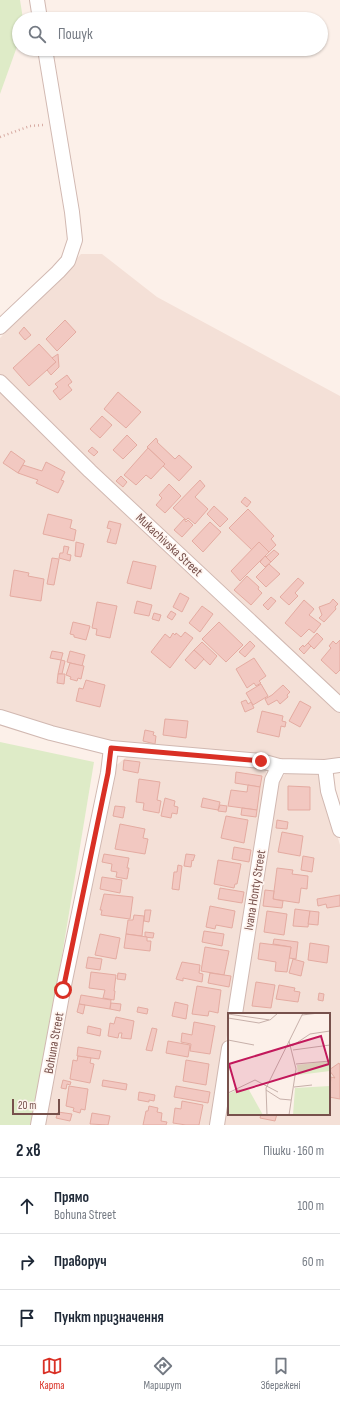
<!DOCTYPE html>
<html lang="uk">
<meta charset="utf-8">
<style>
body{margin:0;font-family:"Sofia Sans Condensed",sans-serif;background:#f2f2f3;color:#1f2937}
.scale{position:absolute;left:12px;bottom:10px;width:48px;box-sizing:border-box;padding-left:4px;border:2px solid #77514c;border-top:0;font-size:11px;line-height:14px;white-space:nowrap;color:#77514c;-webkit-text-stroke:3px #fff5f0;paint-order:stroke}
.stop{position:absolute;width:12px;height:12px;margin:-9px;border:3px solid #d93025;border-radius:50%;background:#fff}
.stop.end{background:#d93025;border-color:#fff;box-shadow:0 1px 4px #0008}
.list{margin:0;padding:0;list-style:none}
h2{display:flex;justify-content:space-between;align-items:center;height:52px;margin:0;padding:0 16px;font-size:17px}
h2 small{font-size:13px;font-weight:400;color:#747a83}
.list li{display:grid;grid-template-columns:26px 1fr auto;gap:12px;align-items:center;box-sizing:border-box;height:56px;padding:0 16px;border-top:1px solid #e0e1e3}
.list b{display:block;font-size:15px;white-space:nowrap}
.list p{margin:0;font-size:13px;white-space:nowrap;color:#747a83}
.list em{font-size:13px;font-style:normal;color:#747a83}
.icon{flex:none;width:22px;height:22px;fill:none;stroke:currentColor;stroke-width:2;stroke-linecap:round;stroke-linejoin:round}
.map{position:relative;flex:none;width:340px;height:1125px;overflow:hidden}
.search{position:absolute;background:#fff;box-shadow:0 1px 3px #0004;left:12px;right:12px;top:12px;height:44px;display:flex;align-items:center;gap:10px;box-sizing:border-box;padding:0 14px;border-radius:22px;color:#747a83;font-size:15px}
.sheet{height:220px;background:#fff}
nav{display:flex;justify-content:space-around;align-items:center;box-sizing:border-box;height:56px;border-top:1px solid #e0e1e3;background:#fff;font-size:11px;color:#747a83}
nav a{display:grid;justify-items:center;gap:2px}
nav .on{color:#d93025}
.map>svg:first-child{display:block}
</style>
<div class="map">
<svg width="340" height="1125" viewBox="0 0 340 1125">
<rect width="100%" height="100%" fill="#fcf0e9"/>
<g fill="#f4e0d7">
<polygon points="81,254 102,254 157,297 340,396 340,696 94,466 0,374 0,338"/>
<polygon points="0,392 85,474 340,713 340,762 324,764 111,745 0,713"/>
<polygon points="130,754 264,765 268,778 229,1014 229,1023 212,1125 42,1125 113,768"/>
<polygon points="296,772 319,773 340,845 340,1125 221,1125 229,1075 229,1114 329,1114 329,1014 239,1014 276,783 285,774"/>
</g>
<g fill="#deebc7">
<polygon points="0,0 20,0 23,19 19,19 19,41 0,94"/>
<polygon points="0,742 94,762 34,1125 0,1125"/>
</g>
<g fill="#f2c8c1" stroke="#e4aba1">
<polygon points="65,320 76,332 57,351 46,339"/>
<polygon points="24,327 31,335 25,340 19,333"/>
<polygon points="39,344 56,362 29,386 13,368"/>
<polygon points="58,354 59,367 51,375 47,370 56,362 52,358"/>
<polygon points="67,375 72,382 68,385 72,390 60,400 53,391 58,387 55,384"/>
<polygon points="118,392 141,412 126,428 104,409"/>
<polygon points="102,416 112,425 100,438 90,429"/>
<polygon points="127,435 137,445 123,459 113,450"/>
<polygon points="156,438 158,441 157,442 175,459 179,455 192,467 179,481 163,466 165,464 147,447"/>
<polygon points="92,447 98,452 94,456 88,451"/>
<polygon points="148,448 165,464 151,479 146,475 136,485 124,475"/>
<polygon points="11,451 25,461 18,473 3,463"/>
<polygon points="46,462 65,472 61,480 64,481 58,493 36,483 38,480 18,473 23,465 42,471"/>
<polygon points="121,476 127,482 123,487 116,481"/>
<polygon points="200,480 205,486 195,497 208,509 195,524 188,518 186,520 173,508"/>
<polygon points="169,484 181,496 165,513 156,505 162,498 159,495"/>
<polygon points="245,497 251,502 247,507 241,502"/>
<polygon points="214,506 228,519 220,527 207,514"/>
<polygon points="248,509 274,536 271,539 276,545 269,552 259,542 252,550 229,528"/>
<polygon points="48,514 72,520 70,528 76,530 74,541 43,534"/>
<polygon points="184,519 186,522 188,520 193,525 182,537 174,530"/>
<polygon points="109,521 121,524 116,544 107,542 111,529 107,528"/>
<polygon points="210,522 221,532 203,552 192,541"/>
<polygon points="76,542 84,544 81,557 75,556"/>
<polygon points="259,542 269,552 240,581 231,571"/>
<polygon points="64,546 69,547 67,554 71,555 70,561 59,558 60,553 63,553"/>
<polygon points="274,550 279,554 271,562 266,557"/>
<polygon points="265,556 271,562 265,567 260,562"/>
<polygon points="52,558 59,559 54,585 47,584"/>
<polygon points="133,561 156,566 151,589 127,583"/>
<polygon points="269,564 280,574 266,587 256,577"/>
<polygon points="14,570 29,573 28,576 44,579 41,601 10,596"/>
<polygon points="247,576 259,587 258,589 262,593 251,605 234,590"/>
<polygon points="298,578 304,583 295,593 298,596 289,605 280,597"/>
<polygon points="180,593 189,598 182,612 173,607"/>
<polygon points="271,597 276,601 268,610 263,605"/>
<polygon points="333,599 338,604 335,607 336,609 324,622 319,618 322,615 319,607 330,603"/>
<polygon points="304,600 314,609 309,615 321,624 314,633 309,629 301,637 285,623"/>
<polygon points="137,601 152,605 149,616 134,613"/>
<polygon points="97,602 117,606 110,638 96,635 97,629 92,628"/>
<polygon points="202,606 213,614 200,632 189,623"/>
<polygon points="171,611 176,614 172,620 167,617"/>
<polygon points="154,613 161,615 159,621 152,619"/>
<polygon points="73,622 90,626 86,640 74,637 74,635 70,634"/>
<polygon points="219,622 243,645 226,662 202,639"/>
<polygon points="185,632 193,638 170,668 151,652 165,634 170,638 173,633 175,635 176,633 181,637"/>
<polygon points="317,633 323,639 314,649 308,643"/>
<polygon points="340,640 340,670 336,674 321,660 331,648 329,646 333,641 336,644"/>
<polygon points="250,641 255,646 245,657 239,652"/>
<polygon points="202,642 217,656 210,665 194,650"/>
<polygon points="308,643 311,646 304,654 299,649 303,645 304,647"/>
<polygon points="194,650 204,659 195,669 185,660"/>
<polygon points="52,651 63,653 61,660 50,658"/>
<polygon points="70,651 85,655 82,666 67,662"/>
<polygon points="254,658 266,676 259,681 261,683 256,686 254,683 247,688 236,669"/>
<polygon points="61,660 65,661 62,674 58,674"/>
<polygon points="70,663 84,666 81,679 78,678 77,681 70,679 71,677 66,675"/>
<polygon points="58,674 65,674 64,684 57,683"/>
<polygon points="86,680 105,685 100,707 76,701 79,688 83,689"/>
<polygon points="261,684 268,696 253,705 246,693"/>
<polygon points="283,685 290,692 287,695 288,697 280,704 277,700 268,705 265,699 272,695"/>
<polygon points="246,700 248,704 251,702 254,708 245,712 241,702"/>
<polygon points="300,701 311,707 300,727 289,721"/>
<polygon points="262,711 283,716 282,721 286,722 285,727 281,726 279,737 257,732"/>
<polygon points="165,719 188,721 186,738 163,735"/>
<polygon points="145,730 154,732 153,735 156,736 155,744 143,741"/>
<polygon points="124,760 140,762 138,773 123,770"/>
<polygon points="236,772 262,776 260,787 235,783"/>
<polygon points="139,779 160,782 157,800 161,801 159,813 143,810 144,803 136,802"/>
<polygon points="248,785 260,787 257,810 228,806 231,790 247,792"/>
<polygon points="288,786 310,787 310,810 288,810"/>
<polygon points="165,798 175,801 174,806 178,807 177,814 172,813 171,818 161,816"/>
<polygon points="203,798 220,802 218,810 201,807"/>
<polygon points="220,805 227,806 226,812 218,811"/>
<polygon points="115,806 125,807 123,818 113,816"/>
<polygon points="242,808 257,810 256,817 241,815"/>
<polygon points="226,816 248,820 244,843 221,838"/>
<polygon points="277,820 288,822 287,829 276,828"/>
<polygon points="120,824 145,829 143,838 148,839 145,854 115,849"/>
<polygon points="282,832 303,836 300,856 278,852"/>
<polygon points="234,847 251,850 249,862 232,859"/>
<polygon points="104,854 129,858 127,868 129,868 127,879 116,877 117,872 111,871 112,864 102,862"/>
<polygon points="186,854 195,855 193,861 192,860 191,867 184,866"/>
<polygon points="303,856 314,858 312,872 301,870"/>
<polygon points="218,860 241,864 237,884 235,884 234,888 214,884"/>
<polygon points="178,865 182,866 179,890 172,889 174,872 177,872"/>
<polygon points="277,868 293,870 292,874 308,876 307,889 301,888 299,903 273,899"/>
<polygon points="102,877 122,880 120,893 100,889"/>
<polygon points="220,888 244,892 242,903 218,899"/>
<polygon points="265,890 274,891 273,899 283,901 282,908 263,906"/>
<polygon points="104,894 133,897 130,919 101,915 102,910 100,910"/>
<polygon points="340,895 340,906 327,908 326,904 318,906 317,899"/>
<polygon points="210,906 235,911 232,928 216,925 215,929 206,927"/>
<polygon points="295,909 310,911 308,927 293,926"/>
<polygon points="145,910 151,910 149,922 144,921"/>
<polygon points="267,911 287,914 284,935 264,932"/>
<polygon points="310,911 319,912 318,925 308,924"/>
<polygon points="134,915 144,916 142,936 126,934 128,920 133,920"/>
<polygon points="204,931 224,934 222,946 202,942"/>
<polygon points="145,932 154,933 153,938 145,937"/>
<polygon points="100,934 120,938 116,959 95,955"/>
<polygon points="126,934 147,937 147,941 151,941 150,951 124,948"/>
<polygon points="274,939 298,942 296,959 289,958 291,947 273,944"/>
<polygon points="260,943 291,947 287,972 275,971 276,962 258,959"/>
<polygon points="310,943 329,946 327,963 308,960"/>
<polygon points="205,947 229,951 224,975 201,971"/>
<polygon points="88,957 102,959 100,970 86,968"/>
<polygon points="293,959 304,962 301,976 289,973"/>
<polygon points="182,962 200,965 199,973 203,974 202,982 183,978 183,981 176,979"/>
<polygon points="91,972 116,975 114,991 115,991 114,1000 103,998 105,990 89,988"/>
<polygon points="118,973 126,974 125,980 117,979"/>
<polygon points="210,973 231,976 229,987 208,983"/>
<polygon points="256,982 275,985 271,1008 252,1006"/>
<polygon points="279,985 295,988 294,991 300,992 298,1002 276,999"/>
<polygon points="197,986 221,990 218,1013 209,1011 208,1016 192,1014"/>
<polygon points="319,993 324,994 323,1001 318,1000"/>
<polygon points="81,995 111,1000 110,1009 79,1004"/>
<polygon points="175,1002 188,1005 186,1019 172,1016"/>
<polygon points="111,1003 121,1004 120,1011 110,1009"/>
<polygon points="79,1004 85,1005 83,1014 77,1012"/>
<polygon points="138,1007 148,1009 147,1014 137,1012"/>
<polygon points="116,1017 134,1021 131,1039 121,1038 122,1033 119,1033 118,1038 108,1036 110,1023 114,1024"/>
<polygon points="194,1022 215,1026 210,1054 190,1051 191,1044 181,1042 182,1033 192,1035"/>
<polygon points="88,1026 101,1029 100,1036 87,1033"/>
<polygon points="152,1028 157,1029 152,1051 146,1050"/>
<polygon points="168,1041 190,1045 188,1057 166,1053"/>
<polygon points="78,1047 101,1051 99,1059 77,1056"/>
<polygon points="78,1056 91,1058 90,1063 94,1064 90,1083 70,1079 73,1060 77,1061"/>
<polygon points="186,1060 209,1064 206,1085 183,1081"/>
<polygon points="339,1063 340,1065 340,1099 329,1097 331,1077 335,1078 329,1070"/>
<polygon points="63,1080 71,1082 70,1085 67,1084 66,1089 61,1088"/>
<polygon points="103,1080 127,1084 126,1090 102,1086"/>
<polygon points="69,1086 88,1089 85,1110 81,1109 80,1113 73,1111 74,1108 66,1106"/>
<polygon points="176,1086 210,1092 208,1103 174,1097"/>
<polygon points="139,1092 155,1095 154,1101 149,1100 149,1102 138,1100"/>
<polygon points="182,1101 203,1105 199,1125 186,1125 173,1123 175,1108 181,1109"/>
<polygon points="149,1106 158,1108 157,1112 162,1113 161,1121 167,1122 166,1125 143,1125 146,1111 148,1111"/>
<polygon points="58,1112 72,1114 70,1121 56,1118"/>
<polygon points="92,1113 110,1116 108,1125 90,1124"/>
<polygon points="261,1114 277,1114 275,1121 260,1118"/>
</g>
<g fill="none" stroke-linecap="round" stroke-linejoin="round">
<defs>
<g id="minor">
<polyline points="37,0 40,19"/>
<polyline points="0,327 58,272 68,261 75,240 72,212 45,49"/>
<polyline points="0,382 90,471 340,705"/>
<polyline points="0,717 51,733 111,748 261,761 279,766 325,767 340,765"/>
<polyline points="325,767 328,791 340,830"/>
<polyline points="235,1014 272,780 279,766"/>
<polyline points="38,1125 63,990 108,773 111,748"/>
<polyline points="217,1125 229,1048"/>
</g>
</defs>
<use href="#minor" stroke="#d1b8b1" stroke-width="16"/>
<polyline stroke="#d7aba3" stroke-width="2.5" stroke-dasharray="1 3" stroke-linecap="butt" points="0,137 30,126 43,125"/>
<use href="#minor" stroke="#fff" stroke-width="14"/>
</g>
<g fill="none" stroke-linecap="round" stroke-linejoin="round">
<polyline stroke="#d93025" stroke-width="5" points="63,990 108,773 111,748 261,761"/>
</g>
<g text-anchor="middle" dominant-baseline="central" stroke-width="3.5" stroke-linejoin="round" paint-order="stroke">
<g font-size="13" fill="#77514c" stroke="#fff5f0">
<text transform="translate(169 545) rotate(43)">Mukachivska Street</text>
<text transform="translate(255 890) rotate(-81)">Ivana Honty Street</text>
<text transform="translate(54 1043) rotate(-80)">Bohuna Street</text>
</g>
</g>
<g transform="translate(228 1013)">
<rect width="102" height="102" fill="#fcf0e9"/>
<path d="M102 48V58L70 62 69 52ZM102 73V102H65L67 75ZM11 76 21 77 35 102H0V81Z" fill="#deebc7"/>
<path fill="none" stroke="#c7b0aa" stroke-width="1" d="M0 1 42 7 50 0M74 2 91 0M0 5 31 10 41 7M0 27 26 32M64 33 82 21 102 18M65 37 102 32M68 51 102 48M66 74 84 72M38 77 52 86 63 87M0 80 27 67 50 79M39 102 38 75 75 0M61 102 68 56 61 28"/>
<path fill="#c2185b" fill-opacity="0.15" stroke="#c2185b" stroke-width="2" d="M93 23 101 51 9 79 1 51Z"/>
<rect width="102" height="102" fill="none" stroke="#77514c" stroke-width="2"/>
</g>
</svg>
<div class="scale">20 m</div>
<div class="stop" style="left:63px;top:990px"></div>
<div class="stop end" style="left:261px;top:761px"></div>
<div class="search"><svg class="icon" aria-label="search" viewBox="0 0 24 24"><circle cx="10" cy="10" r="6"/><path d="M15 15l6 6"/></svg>Пошук</div>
</div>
<section class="sheet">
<h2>2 хв<small>Пішки · 160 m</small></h2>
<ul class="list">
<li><svg class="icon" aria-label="ahead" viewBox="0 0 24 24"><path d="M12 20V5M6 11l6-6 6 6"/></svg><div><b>Прямо</b><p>Bohuna Street</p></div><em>100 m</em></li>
<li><svg class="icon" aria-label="right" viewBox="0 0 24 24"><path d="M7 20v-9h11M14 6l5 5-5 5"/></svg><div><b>Праворуч</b></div><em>60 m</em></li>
<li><svg class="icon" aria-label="arrive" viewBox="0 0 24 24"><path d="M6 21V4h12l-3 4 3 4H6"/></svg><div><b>Пункт призначення</b></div></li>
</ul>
</section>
<nav>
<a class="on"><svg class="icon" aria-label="map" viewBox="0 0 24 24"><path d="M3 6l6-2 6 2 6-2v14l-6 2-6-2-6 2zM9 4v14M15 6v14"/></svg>Карта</a>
<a><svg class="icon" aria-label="directions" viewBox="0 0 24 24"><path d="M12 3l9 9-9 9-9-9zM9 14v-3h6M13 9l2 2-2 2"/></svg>Маршрут</a>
<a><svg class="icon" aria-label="saved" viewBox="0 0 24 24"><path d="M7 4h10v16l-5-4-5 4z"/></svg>Збережені</a>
</nav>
